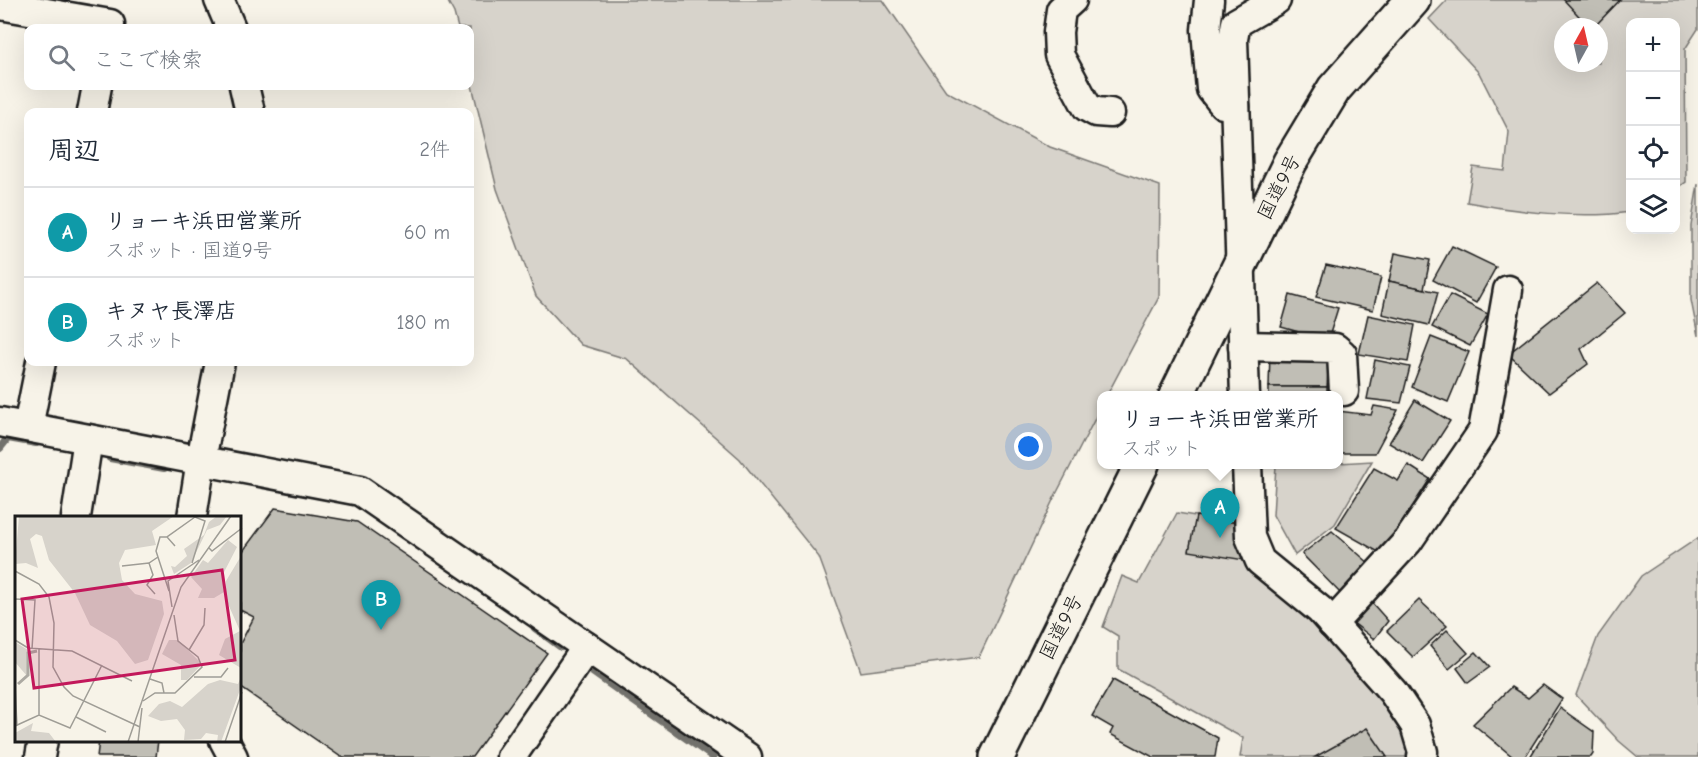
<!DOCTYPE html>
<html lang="ja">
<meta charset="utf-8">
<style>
body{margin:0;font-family:"Comic Neue","Klee One",sans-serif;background:#f2f2f3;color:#1f2937}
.controls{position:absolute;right:18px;top:18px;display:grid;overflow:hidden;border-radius:12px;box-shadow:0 6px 24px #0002}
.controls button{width:54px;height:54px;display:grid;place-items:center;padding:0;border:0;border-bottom:2px solid #e0e1e3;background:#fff;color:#1f2937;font:30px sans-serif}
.compass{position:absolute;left:1554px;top:18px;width:54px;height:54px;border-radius:50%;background:#fff;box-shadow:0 6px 24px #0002;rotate:8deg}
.you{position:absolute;left:1029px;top:447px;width:21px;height:21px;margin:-15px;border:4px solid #fff;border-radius:50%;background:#1a73e8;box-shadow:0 0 0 9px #1a73e833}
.badge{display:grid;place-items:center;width:39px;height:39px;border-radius:50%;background:#7c3aed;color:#fff;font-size:20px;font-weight:700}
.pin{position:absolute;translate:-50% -50px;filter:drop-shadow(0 2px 3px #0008)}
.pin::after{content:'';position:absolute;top:32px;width:21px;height:18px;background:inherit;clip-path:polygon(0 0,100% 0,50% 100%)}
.popup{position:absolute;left:1097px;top:391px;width:246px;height:78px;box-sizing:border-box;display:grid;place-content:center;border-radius:12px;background:#fff;filter:drop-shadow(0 2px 4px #0005);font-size:20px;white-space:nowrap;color:#747a83}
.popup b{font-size:22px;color:#1f2937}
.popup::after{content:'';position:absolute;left:50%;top:100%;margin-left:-12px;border:12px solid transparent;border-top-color:#fff}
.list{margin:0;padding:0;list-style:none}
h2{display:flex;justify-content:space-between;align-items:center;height:78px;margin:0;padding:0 24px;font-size:26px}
h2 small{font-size:20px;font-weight:400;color:#747a83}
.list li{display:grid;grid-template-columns:39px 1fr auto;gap:18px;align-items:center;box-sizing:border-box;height:90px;padding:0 24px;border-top:2px solid #e0e1e3}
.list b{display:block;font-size:22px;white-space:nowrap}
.list p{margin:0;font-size:20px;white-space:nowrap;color:#747a83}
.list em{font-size:20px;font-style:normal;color:#747a83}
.icon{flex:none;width:33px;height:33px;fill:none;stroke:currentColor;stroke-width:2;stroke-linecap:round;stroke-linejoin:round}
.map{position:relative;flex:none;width:1698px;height:757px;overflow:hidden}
.search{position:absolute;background:#fff;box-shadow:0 6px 24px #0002;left:24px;top:24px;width:450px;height:66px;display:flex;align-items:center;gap:15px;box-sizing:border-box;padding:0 21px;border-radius:12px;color:#747a83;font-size:22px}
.panel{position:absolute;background:#fff;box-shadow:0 6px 24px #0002;left:24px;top:108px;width:450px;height:258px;border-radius:12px}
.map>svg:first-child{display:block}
</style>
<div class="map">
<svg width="1698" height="757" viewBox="0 0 1698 757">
<rect width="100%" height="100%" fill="#f7f3e8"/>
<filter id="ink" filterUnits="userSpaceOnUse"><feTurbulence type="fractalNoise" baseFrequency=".0167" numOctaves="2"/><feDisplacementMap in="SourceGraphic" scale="12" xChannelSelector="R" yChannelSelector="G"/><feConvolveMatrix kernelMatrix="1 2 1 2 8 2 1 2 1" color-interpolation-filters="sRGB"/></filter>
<g filter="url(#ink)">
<g fill="#d7d3cb" stroke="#7a7874" stroke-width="1.5" fill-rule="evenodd">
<polygon points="447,0 883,0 946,91 1050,147 1160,186 1159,297 1107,395 1102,396 1101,407 1053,500 979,657 861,672 819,557 740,459 627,359 581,345 536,296 497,189 470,77 470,28 458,28 454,13"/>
<path d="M1447 0H1698V29L1685 49 1686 182 1676 189V22H1630V212C1581 219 1516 212 1467 202L1473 167 1505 171 1509 132 1479 73 1429 19ZM1563 27H1599V63H1563Z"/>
<polygon points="1698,184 1698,336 1691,300 1691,226"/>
<polygon points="1372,461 1335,524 1295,555 1273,515 1276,465 1338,464 1339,463"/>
<polygon points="1177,513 1250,525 1255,560 1411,718 1421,757 1240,757 1243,738 1118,669 1118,636 1103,627 1122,576 1139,583"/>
<polygon points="1698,538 1698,757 1638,757 1619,741 1576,695 1598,636 1641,576"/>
</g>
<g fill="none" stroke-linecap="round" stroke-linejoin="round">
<g stroke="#72716c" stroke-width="8">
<polyline points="0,448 8,438 36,443"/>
<polyline points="110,458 164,468"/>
<polyline points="535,628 561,647"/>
<polyline points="591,671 713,757"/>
</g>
</g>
<g fill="#c0beb5" stroke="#1c1c1c" stroke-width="1.5">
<polygon points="1564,0 1620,0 1594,27 1589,27"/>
<polygon points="1452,246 1496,267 1476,303 1433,280"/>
<polygon points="1395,253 1430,260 1424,289 1389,281"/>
<polygon points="1326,265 1381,277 1373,310 1316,297"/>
<polygon points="1389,281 1438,292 1429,325 1382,314"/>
<polygon points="1597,283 1625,313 1581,349 1588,364 1549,393 1508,354"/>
<polygon points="1290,295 1338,308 1328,340 1281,327"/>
<polygon points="1450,295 1488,314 1470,346 1432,327"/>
<polygon points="1368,315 1415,325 1408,362 1359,354"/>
<polygon points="1431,337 1469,352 1448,402 1412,387"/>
<polygon points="1270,353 1329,356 1327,387 1269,387"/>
<polygon points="1375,360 1410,367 1401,403 1367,399"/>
<rect x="1269" y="387" width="58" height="9"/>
<polygon points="1415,400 1450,421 1423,463 1389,443"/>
<polygon points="1374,406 1398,410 1375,453 1338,453 1338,411 1371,415"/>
<polygon points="1408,465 1430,479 1382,554 1336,528 1374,468 1398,481"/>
<polygon points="275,508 357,522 547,653 472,757 341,757 240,687 240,644 254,617 240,610 240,555"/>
<polygon points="1196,516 1250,525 1244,560 1189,551"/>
<polygon points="1332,531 1370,564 1342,595 1302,554"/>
<polygon points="1419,600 1447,626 1413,657 1387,631"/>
<polygon points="1372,603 1388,621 1374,639 1352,622"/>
<polygon points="1447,630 1468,653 1449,669 1430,646"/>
<polygon points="1476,652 1490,667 1468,683 1457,668"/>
<polygon points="1113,680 1218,738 1215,757 1153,757 1110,734 1113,728 1092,716"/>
<polygon points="1543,685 1562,699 1525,757 1513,757 1473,724 1511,687 1528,698"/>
<polygon points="1560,708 1594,732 1593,754 1591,757 1530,757"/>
<polygon points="1367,728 1387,757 1315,757"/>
<polygon points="99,740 158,740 156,757 97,757"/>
</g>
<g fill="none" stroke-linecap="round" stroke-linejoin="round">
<defs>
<g id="minor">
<polyline points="219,0 231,28"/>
<polyline points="1072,0 1061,10 1058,32 1059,55 1087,107 1096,112 1110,113"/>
<polyline points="1209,0 1206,30 1211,89 1223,104 1235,106"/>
<polyline points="0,5 110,24 109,28"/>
<polyline points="244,86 250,112"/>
<polyline points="92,112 97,86"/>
<polyline points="1243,346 1335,348 1342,354 1344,391"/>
<polyline points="1245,396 1233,39 1236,23 1276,0"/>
<polyline points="0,422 360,491 747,757"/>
<polyline points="28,427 41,362"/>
<polyline points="1247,464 1250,537 1260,561 1320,610 1393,692 1415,725 1423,752 1422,757"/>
<polyline points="76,517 88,439"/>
<polyline points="192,517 201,460 220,362"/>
<polyline points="1332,624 1408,541 1483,431 1508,290"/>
<polyline points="224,740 233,757"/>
<polyline points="40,757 43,740"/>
<polyline points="511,757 587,647"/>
</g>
<g id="highway">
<polyline points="1176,396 1290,162 1334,89 1413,0"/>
<polyline points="997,757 1142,464"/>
</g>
</defs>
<use href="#minor" stroke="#1c1c1c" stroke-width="33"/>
<use href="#highway" stroke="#1c1c1c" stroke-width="38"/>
<use href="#minor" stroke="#f7f3e8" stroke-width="28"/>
<use href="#highway" stroke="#f7f3e8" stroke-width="33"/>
</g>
</g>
<g text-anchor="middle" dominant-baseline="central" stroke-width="6" stroke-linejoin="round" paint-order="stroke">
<g font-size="20" fill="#1c1c1c" stroke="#f7f3e8">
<text transform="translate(1279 187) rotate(-63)">国道9号</text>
<text transform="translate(1061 627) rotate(-63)">国道9号</text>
</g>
</g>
<g transform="translate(15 516)">
<rect width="226" height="226" fill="#f7f3e8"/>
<path d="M4 0H159L137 15 141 29 110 34 104 47 107 64 120 78 147 85 149 98 133 144 120 148 102 125 75 109 60 77 34 44 27 20 21 18 15 23 23 52 11 47 0 48ZM202 0H212L205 9 192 14 176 47 159 58 156 50 160 51 172 40 169 33 189 19 194 6ZM213 24 222 31 207 60 209 76 199 82H183L187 73 176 61 188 44 193 47ZM226 40V39V152L204 139 210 123 225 115 210 81 211 65ZM154 124H163L187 148 172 164H166V149L147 138ZM0 126 13 134 12 160 0 146ZM226 161V171L206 226H202L203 219 191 217 186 223 169 224 170 214 162 203 146 205 133 200 144 188 155 185 167 191 193 168 205 164 223 168ZM18 207 16 215 34 217 41 226H58H0V217Z" fill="#d7d3cb"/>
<path fill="none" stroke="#aca9a2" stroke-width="3" d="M3 168 13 159V137L22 135"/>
<path fill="none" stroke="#9f9d96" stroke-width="1.5" d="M152 21H145L141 35 154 75M160 30 152 21 180 1 190 5 177 47M194 32 197 35 227 12M134 47 138 59 132 69 140 78M107 50 134 47 143 41M0 55 24 68 34 81 39 107 38 151 49 171 58 180 125 211M0 83 20 84 17 133M157 91 153 65 184 44M0 124 13 132 57 135 117 165M174 134 189 109 190 92M179 161H206L213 152M135 163 147 167 149 177M0 169 2 210M128 185 140 177H160L187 151 183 141 163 125 159 99M24 199V133M61 201 91 216M0 210 24 199 55 212 87 149M113 226 166 71 216 0M123 226 127 192M210 226 227 176"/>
<path fill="#c2185b" fill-opacity="0.15" stroke="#c2185b" stroke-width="3" d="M207 54 220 144 19 172 7 83Z"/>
<rect width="226" height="226" fill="none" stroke="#1c1c1c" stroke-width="3"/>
</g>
</svg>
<div class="controls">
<button>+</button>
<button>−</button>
<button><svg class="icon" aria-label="locate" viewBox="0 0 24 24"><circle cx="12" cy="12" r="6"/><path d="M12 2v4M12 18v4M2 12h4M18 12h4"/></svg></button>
<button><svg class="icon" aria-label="layers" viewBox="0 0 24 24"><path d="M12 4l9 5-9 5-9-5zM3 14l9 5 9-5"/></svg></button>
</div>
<svg class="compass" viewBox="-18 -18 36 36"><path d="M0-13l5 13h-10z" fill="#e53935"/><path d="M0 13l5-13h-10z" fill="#747a83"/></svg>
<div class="you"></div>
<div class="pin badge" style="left:1220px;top:538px;background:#0f9aa8">A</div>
<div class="popup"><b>リョーキ浜田営業所</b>スポット</div>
<div class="pin badge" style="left:381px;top:630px;background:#0f9aa8">B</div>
<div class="search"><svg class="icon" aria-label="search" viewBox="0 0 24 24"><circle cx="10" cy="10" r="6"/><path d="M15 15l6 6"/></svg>ここで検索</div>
<section class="panel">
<h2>周辺<small>2件</small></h2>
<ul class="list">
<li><span class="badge" style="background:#0f9aa8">A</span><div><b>リョーキ浜田営業所</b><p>スポット · 国道9号</p></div><em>60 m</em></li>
<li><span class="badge" style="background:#0f9aa8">B</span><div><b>キヌヤ長澤店</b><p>スポット</p></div><em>180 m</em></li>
</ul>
</section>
</div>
